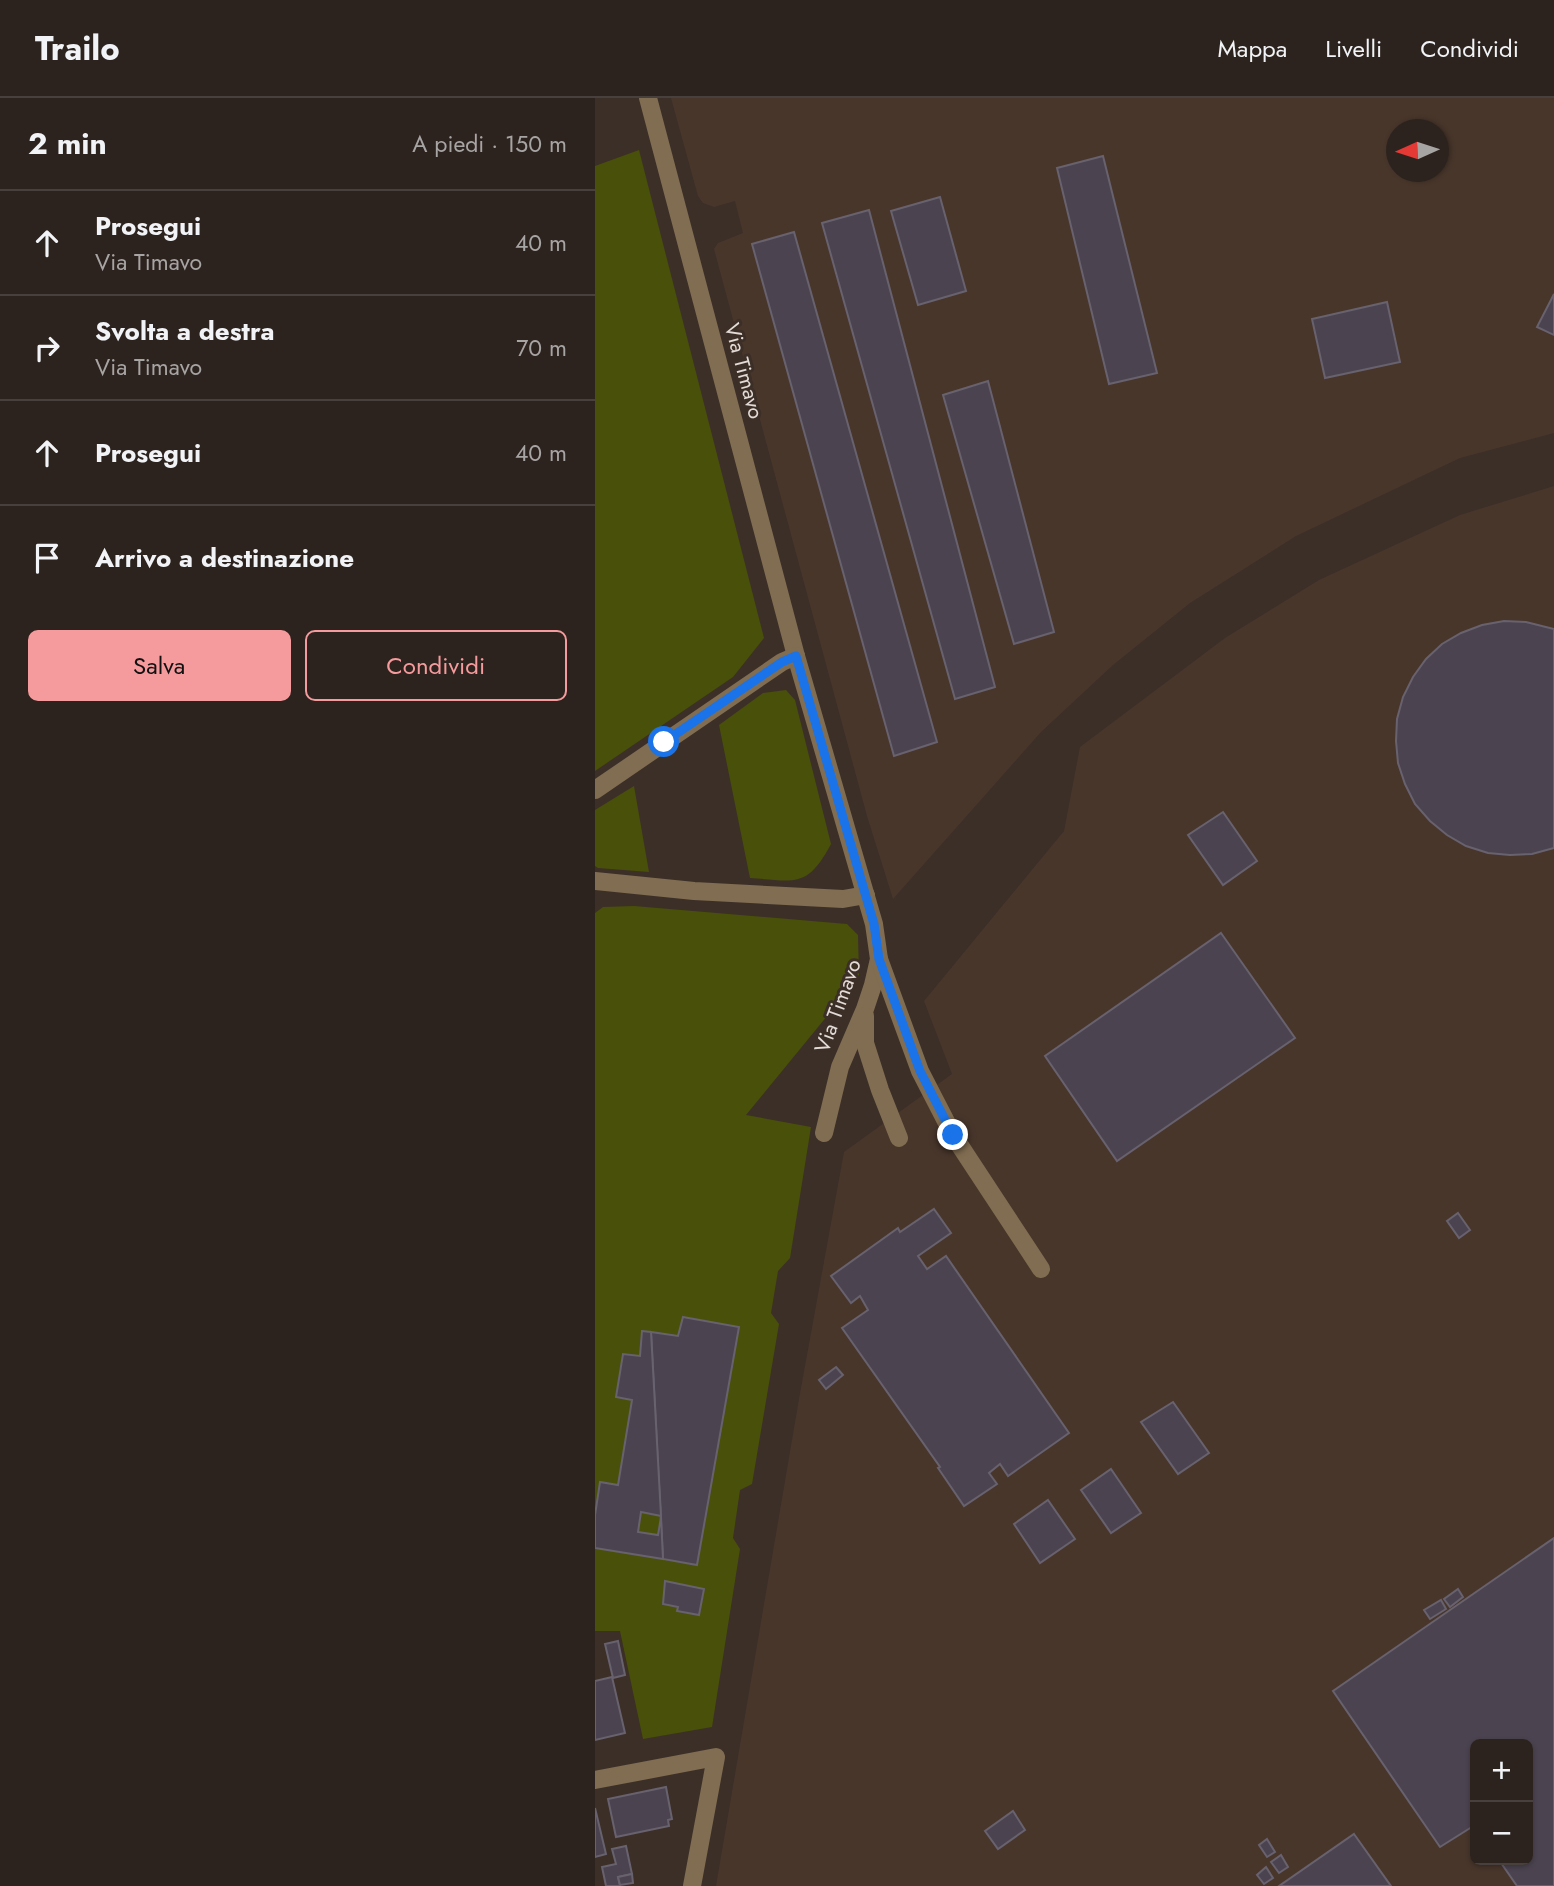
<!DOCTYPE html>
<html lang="it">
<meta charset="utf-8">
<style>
body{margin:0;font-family:Jost,sans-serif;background:#352b27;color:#f1f3f6}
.controls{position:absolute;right:21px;bottom:21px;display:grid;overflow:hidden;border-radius:10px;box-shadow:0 2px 5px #0004}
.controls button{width:63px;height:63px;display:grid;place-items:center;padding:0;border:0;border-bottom:2px solid #48403c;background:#2d231e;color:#f1f3f6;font:35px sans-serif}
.compass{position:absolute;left:791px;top:21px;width:63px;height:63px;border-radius:50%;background:#2d231e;box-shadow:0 2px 5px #0004;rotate:267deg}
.stop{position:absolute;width:21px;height:21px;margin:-16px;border:5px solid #1a73e8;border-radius:50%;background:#fff}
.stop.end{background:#1a73e8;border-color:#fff;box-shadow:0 2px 7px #0008}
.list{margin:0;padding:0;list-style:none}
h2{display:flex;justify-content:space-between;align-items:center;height:91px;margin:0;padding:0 28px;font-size:30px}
h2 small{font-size:23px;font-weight:400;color:#a7a4a4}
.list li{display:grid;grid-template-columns:46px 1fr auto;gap:21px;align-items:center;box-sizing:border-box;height:105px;padding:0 28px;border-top:2px solid #48403c}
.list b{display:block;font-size:26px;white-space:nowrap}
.list p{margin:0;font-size:23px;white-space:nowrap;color:#a7a4a4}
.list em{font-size:23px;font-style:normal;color:#a7a4a4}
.actions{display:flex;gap:14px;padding:21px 28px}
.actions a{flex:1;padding:16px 0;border:2px solid #f59b9d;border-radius:10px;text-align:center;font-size:24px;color:#f59b9d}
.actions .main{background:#f59b9d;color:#111}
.icon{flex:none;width:38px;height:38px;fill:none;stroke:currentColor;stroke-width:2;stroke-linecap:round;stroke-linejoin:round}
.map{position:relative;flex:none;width:959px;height:1788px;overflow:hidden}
header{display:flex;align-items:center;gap:42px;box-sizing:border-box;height:98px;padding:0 35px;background:#2d231e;border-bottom:2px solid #48403c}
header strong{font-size:33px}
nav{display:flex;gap:38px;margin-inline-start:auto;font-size:24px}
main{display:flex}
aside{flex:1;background:#2d231e}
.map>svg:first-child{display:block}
</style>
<header>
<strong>Trailo</strong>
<nav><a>Mappa</a><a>Livelli</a><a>Condividi</a></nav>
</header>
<main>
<aside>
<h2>2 min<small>A piedi · 150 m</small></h2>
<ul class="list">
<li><svg class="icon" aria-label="ahead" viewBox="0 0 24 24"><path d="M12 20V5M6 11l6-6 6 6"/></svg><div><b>Prosegui</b><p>Via Timavo</p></div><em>40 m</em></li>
<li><svg class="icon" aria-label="right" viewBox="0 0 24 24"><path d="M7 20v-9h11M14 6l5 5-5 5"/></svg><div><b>Svolta a destra</b><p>Via Timavo</p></div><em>70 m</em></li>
<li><svg class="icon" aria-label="ahead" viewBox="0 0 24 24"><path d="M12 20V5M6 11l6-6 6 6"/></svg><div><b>Prosegui</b></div><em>40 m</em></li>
<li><svg class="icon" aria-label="arrive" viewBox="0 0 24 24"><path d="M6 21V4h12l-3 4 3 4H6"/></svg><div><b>Arrivo a destinazione</b></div></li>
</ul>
<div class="actions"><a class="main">Salva</a><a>Condividi</a></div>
</aside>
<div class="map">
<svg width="959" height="1788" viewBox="0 0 959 1788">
<rect width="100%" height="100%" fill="#3c2f28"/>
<g fill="#48362b" fill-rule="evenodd">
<path d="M76 0H959V335L865 360 701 438 595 505 518 567 446 634 298 801 272 718 119 151 123 145 148 135 140 103 119 109 108 105 103 98ZM802 32H844V74H802Z"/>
<path d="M959 388V1788H121L204 1301 249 1054 357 976 329 903 469 733 485 649 630 540 724 482 865 417ZM880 1646H933V1762H880Z"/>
</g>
<g fill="#495009">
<polygon points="44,52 169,540 138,579 0,673 0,68"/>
<path d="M191 592 200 602 236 746C212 791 200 783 155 780L124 627 168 595Z"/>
<polygon points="39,688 54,774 3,770 0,768 0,712"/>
<polygon points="39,808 252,826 263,837 264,879 151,1017 216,1029 195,1160 183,1173 176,1215 184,1226 157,1386 145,1392 138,1440 145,1451 117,1629 48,1641 25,1533 0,1533 0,815 8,809"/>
</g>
<g fill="#4b4450" stroke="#68616e" stroke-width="2">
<polygon points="508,58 562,275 514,286 462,70"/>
<polygon points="345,99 371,193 323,207 296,113"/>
<polygon points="274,112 400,589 360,601 227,125"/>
<polygon points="199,134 342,644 299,658 157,146"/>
<polygon points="959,196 959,237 942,229"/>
<polygon points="792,204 805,264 730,280 717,221"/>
<polygon points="393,283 459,534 419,546 348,297"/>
<polygon points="909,523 931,524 959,531 959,750 937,756 915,757 893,755 871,748 852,737 835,723 820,706 810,686 803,665 801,643 802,621 808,599 818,579 831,561 847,546 866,535 887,527"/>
<polygon points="628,714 662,763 628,787 593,737"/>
<polygon points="626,835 700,940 522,1063 450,958"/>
<polygon points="339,1111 356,1135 323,1158 332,1171 351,1158 474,1335 413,1378 405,1366 394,1375 402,1386 369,1408 343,1370 345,1369 247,1230 273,1212 265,1198 256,1205 236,1178 303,1130 305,1134"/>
<polygon points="863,1115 875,1132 864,1140 852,1123"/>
<polygon points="88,1219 144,1229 102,1467 68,1461 56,1234 83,1238"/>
<polygon points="47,1233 56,1234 66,1418 46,1414 43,1434 63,1437 66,1419 68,1461 0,1450 0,1417 5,1384 23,1387 37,1302 21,1299 28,1256 45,1258"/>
<polygon points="241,1269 248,1277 231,1291 224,1282"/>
<polygon points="578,1304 614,1355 583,1376 546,1324"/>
<polygon points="516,1371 546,1415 516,1435 486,1392"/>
<polygon points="453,1402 480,1441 445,1465 419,1426"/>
<polygon points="959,1440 959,1788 922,1788 904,1762 933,1762 933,1646 880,1646 880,1727 845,1749 738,1593"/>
<polygon points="70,1483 109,1491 104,1517 82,1513 83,1509 68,1506"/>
<polygon points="863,1491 868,1499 855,1509 849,1501"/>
<polygon points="846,1502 851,1511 835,1521 829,1512"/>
<polygon points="23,1543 30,1577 18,1580 10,1546"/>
<polygon points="17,1579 30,1635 0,1642 0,1583"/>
<polygon points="71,1689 77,1721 73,1722 74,1728 21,1739 13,1701"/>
<polygon points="0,1710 11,1756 0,1759"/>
<polygon points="418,1713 430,1732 403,1751 390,1733"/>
<polygon points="759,1736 796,1788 684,1788"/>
<polygon points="672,1741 680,1754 672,1759 664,1747"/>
<polygon points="31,1748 37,1776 23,1779 25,1788 11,1788 7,1769 21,1766 17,1751"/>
<polygon points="686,1757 693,1769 684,1775 676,1764"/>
<polygon points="671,1769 678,1780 669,1786 662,1777"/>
<polygon points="37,1776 38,1785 25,1787 23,1779"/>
</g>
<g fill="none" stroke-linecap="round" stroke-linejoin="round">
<g stroke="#816d51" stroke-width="18">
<polyline points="53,0 201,558 279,826 284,861 278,887 270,911 245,969 229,1035"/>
<polyline points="0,692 187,564 201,558"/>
<polyline points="0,783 99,793 248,801 271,797"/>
<polyline points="284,861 325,973 358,1037 446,1171"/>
<polyline points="270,918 270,945 285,992 304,1040"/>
<polyline points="0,1682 121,1659 97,1788"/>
</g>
</g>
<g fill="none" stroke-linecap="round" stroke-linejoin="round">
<polyline stroke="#1a73e8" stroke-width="9" points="69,644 187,564 201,558 279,826 284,861 325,973 358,1037"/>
</g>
<g text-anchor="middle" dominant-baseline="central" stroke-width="6" stroke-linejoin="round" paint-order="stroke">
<g font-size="21" fill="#e3dbd6" stroke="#3c2f28">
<text transform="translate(149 273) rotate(75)">Via Timavo</text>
<text transform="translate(243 908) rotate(-70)">Via Timavo</text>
</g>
</g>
</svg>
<div class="controls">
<button>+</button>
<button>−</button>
</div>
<svg class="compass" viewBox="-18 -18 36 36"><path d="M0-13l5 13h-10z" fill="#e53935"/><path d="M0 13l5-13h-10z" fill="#a7a4a4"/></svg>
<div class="stop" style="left:69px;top:644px"></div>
<div class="stop end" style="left:358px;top:1037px"></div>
</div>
</main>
